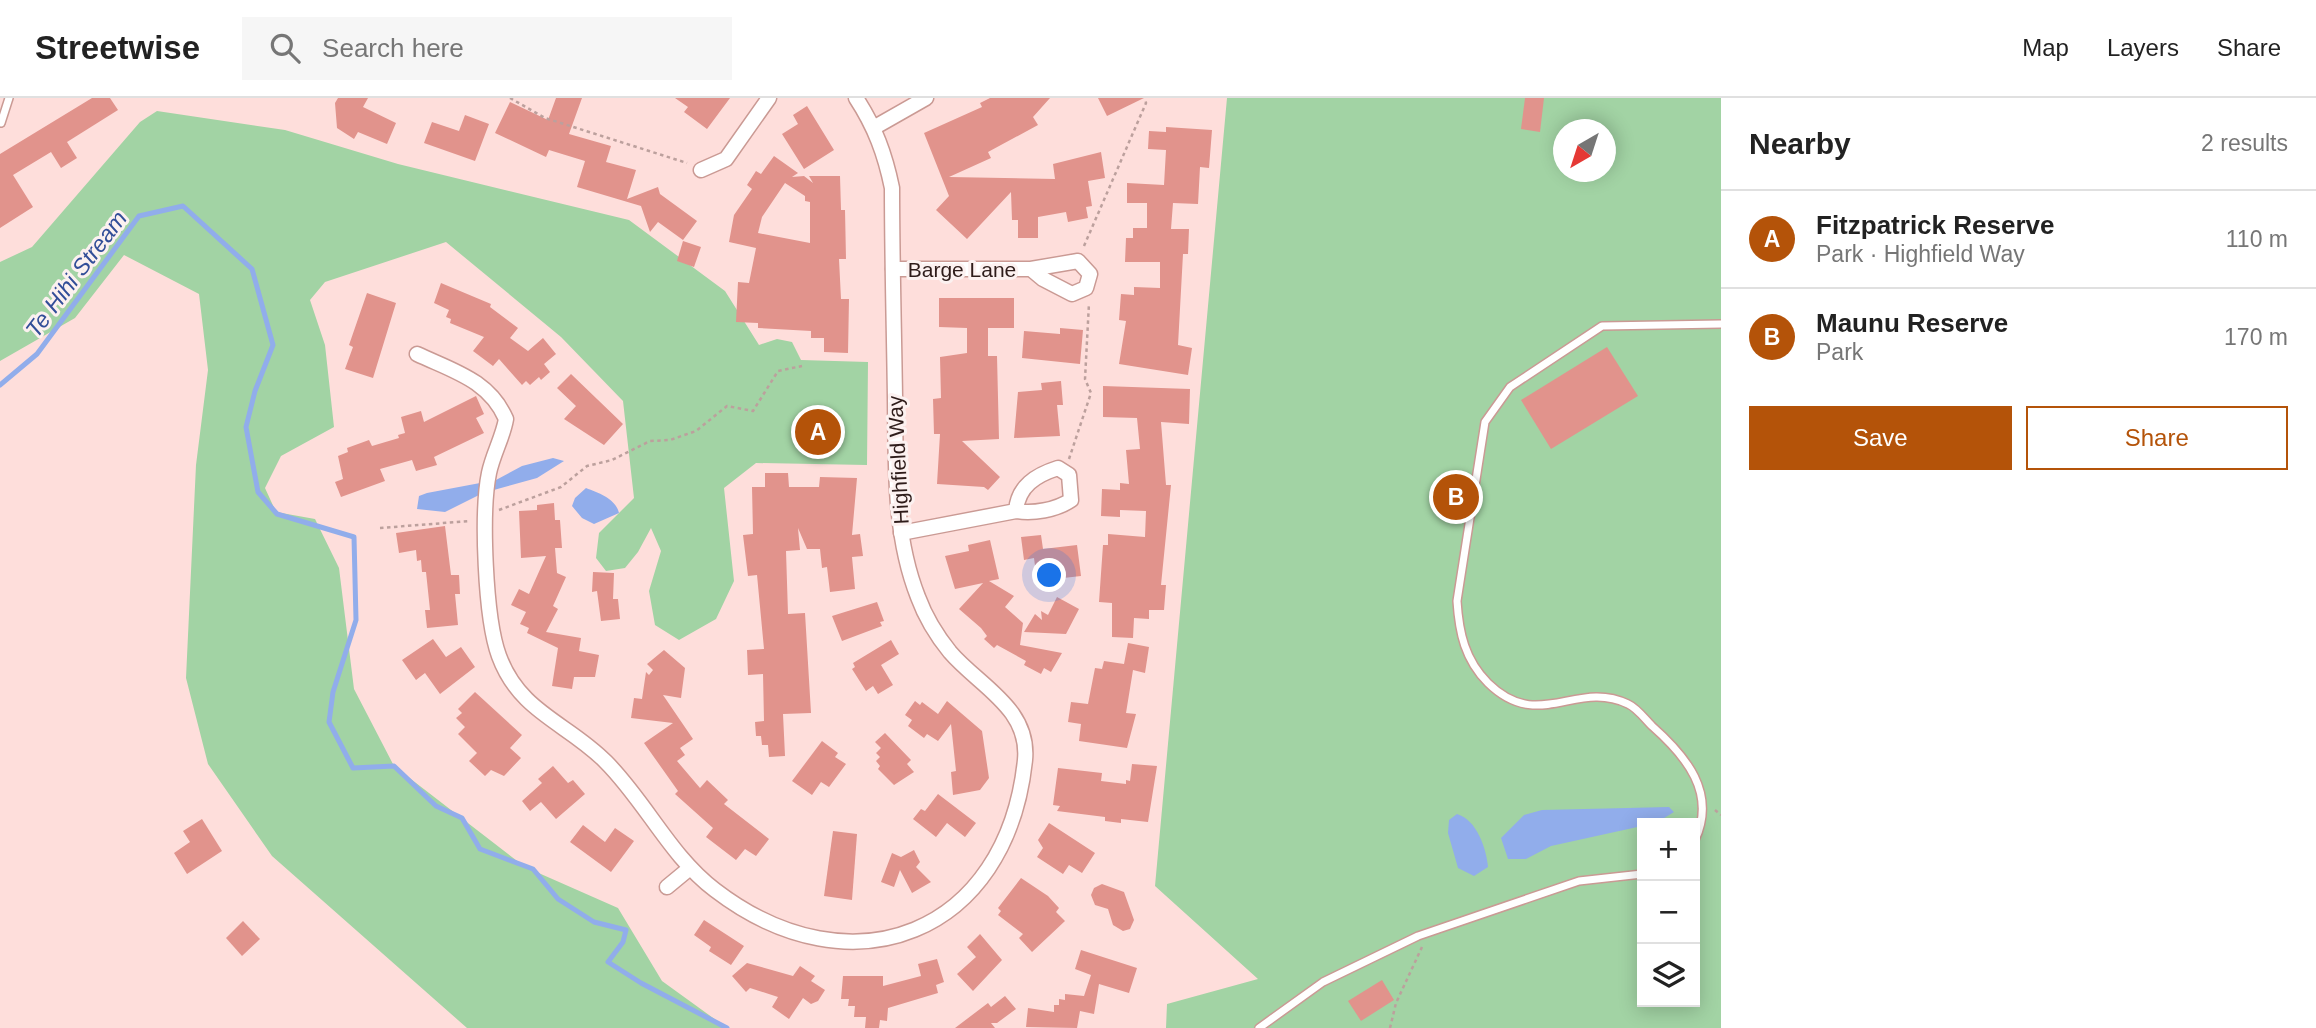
<!DOCTYPE html>
<meta charset="utf-8">
<style>
body{margin:0;font-family:Arial,sans-serif;background:#f6f6f6;color:#222}
.controls{position:absolute;right:21px;bottom:21px;display:grid;overflow:hidden;border-radius:0px;box-shadow:0 4px 18px #0003}
.controls button{width:63px;height:63px;display:grid;place-items:center;padding:0;border:0;border-bottom:2px solid #e0e0e0;background:#fff;color:#222;font:35px sans-serif}
.compass{position:absolute;left:1553px;top:21px;width:63px;height:63px;border-radius:50%;background:#fff;box-shadow:0 4px 18px #0003;rotate:219deg}
.you{position:absolute;left:1050px;top:478px;width:24px;height:24px;margin:-18px;border:5px solid #fff;border-radius:50%;background:#1a73e8;box-shadow:0 0 0 10px #1a73e833}
.badge{display:grid;place-items:center;width:46px;height:46px;border-radius:50%;background:#b45309;color:#fff;font-size:23px;font-weight:700}
.pin{position:absolute;translate:-50% -50%;border:4px solid #fff;box-shadow:0 2px 7px #0006}
.list{margin:0;padding:0;list-style:none}
h2{display:flex;justify-content:space-between;align-items:center;height:91px;margin:0;padding:0 28px;font-size:30px}
h2 small{font-size:23px;font-weight:400;color:#767676}
.list li{display:grid;grid-template-columns:46px 1fr auto;gap:21px;align-items:center;box-sizing:border-box;height:98px;padding:0 28px;border-top:2px solid #e0e0e0}
.list b{display:block;font-size:26px;white-space:nowrap}
.list p{margin:0;font-size:23px;white-space:nowrap;color:#767676}
.list em{font-size:23px;font-style:normal;color:#767676}
.actions{display:flex;gap:14px;padding:21px 28px}
.actions a{flex:1;padding:16px 0;border:2px solid #b45309;border-radius:0px;text-align:center;font-size:24px;color:#b45309}
.actions .main{background:#b45309;color:#fff}
.icon{flex:none;width:38px;height:38px;fill:none;stroke:currentColor;stroke-width:2;stroke-linecap:round;stroke-linejoin:round}
.map{position:relative;flex:none;width:1721px;height:930px;overflow:hidden}
header{display:flex;align-items:center;gap:42px;box-sizing:border-box;height:98px;padding:0 35px;background:#fff;border-bottom:2px solid #e0e0e0}
header strong{font-size:33px}
nav{display:flex;gap:38px;margin-inline-start:auto;font-size:24px}
.search{width:490px;height:63px;background:#f6f6f6;display:flex;align-items:center;gap:18px;box-sizing:border-box;padding:0 24px;border-radius:0px;color:#767676;font-size:26px}
main{display:flex}
aside{flex:1;background:#fff}
.map>svg:first-child{display:block}
</style>
<header>
<strong>Streetwise</strong>
<div class="search"><svg class="icon" aria-label="search" viewBox="0 0 24 24"><circle cx="10" cy="10" r="6"/><path d="M15 15l6 6"/></svg>Search here</div>
<nav><a>Map</a><a>Layers</a><a>Share</a></nav>
</header>
<main>
<div class="map">
<svg width="1721" height="930" viewBox="0 0 1721 930">
<rect width="100%" height="100%" fill="#fededb"/>
<g fill="#a2d3a4" fill-rule="evenodd">
<path d="M1227 0H1721V930H1166L1167 906 1258 881 1155 788ZM1563 32H1605V74H1563ZM1642 725H1695V904H1642Z"/>
<polygon points="157,13 285,32 398,66 629,122 725,193 759,247 777,241 792,244 801,262 868,264 867,367 756,365 724,390 734,483 716,521 679,542 655,527 649,493 661,453 651,430 638,454 625,470 606,473 596,460 599,435 634,400 623,303 561,239 446,144 325,184 310,202 325,247 334,329 281,358 265,390 276,414 315,421 339,470 354,591 394,668 525,769 618,810 662,883 727,930 467,930 272,758 208,666 186,580 196,367 208,272 199,196 124,157 75,220 0,263 0,164 32,149 140,24"/>
</g>
<g fill="#91adeb">
<polygon points="553,360 564,363 537,380 483,395 445,414 417,411 419,398 427,395 496,382 522,368"/>
<path d="M586 390C599 395 616 401 619 415L594 426 582 420 572 408 575 400Z"/>
<polygon points="1669,709 1674,714 1656,725 1642,725 1642,728 1551,748 1526,761 1508,761 1501,740 1524,717 1542,712"/>
<path d="M1457 716C1477 722 1486 750 1488 769L1474 778 1458 770 1448 735 1449 722Z"/>
</g>
<g fill="none" stroke-linecap="round" stroke-linejoin="round">
<polyline stroke="#91adeb" stroke-width="5" points="0,287 37,256 139,118 183,108 252,171 273,247 255,293 246,329 258,394 277,416 354,439 356,522 333,594 329,624 353,670 394,668 436,708 462,720 480,751 533,771 558,801 594,824 626,832 623,844 608,864 641,885 727,930"/>
</g>
<g fill="#e1938c" fill-rule="evenodd">
<polygon points="92,0 110,0 118,12 67,44 77,60 61,70 51,54 13,77 33,109 0,130 0,56"/>
<polygon points="338,0 368,0 363,9 396,25 387,46 358,34 354,41 337,30 335,5"/>
<polygon points="556,0 582,0 569,36 611,48 606,64 636,72 627,101 658,89 660,96 697,123 683,142 658,124 650,134 641,108 577,89 585,63 549,52 546,59 495,35 510,4 548,22"/>
<polygon points="675,0 730,0 707,31 684,14 688,9"/>
<polygon points="990,0 1050,0 1033,19 1038,27 988,54 991,60 949,79 1055,81 1053,66 1101,54 1105,80 1088,83 1092,108 1086,109 1088,120 1068,124 1066,114 1038,119 1038,140 1018,140 1018,122 1012,122 1011,94 967,141 936,112 949,98 924,35 982,9 980,5"/>
<polygon points="1098,0 1144,0 1107,18"/>
<polygon points="1525,0 1544,0 1540,34 1521,31"/>
<polygon points="807,8 834,52 804,71 782,36 798,26 793,17"/>
<polygon points="465,17 489,26 475,63 424,45 432,24 459,33"/>
<polygon points="1166,29 1212,32 1209,70 1200,69 1198,106 1173,105 1171,131 1189,131 1188,156 1183,156 1178,247 1192,250 1188,277 1119,266 1126,223 1119,222 1121,196 1134,197 1134,189 1160,190 1160,164 1125,164 1126,140 1133,140 1133,130 1147,130 1147,105 1127,105 1127,85 1164,87 1166,52 1148,51 1149,33 1166,34"/>
<path d="M774 58 798 75 792 79 804 78 813 85 809 78H840L841 112H845L846 161H839L841 201H849L848 255 824 254V240H811V233L758 230V225L736 224 738 184 749 185 756 150 729 144 734 117 752 91 747 87 756 73 761 76ZM785 85 805 98V103L810 104V145L758 135 762 119Z"/>
<polygon points="683,143 701,149 694,169 677,163"/>
<polygon points="441,185 491,206 490,209 518,230 510,240 528,253 543,240 556,256 544,266 550,274 541,282 539,279 530,287 526,283 522,287 499,261 493,268 473,253 484,239 450,225 451,221 446,219 449,212 434,205"/>
<polygon points="367,195 396,205 373,280 345,271 353,249 349,247"/>
<polygon points="939,200 1014,200 1014,230 988,230 988,258 997,258 999,341 962,343 1000,379 988,392 984,389 937,386 940,336 934,336 933,301 941,300 940,259 967,255 967,230 939,229"/>
<polygon points="1060,230 1083,232 1080,266 1022,260 1024,233 1060,236"/>
<polygon points="1607,249 1638,298 1551,351 1521,302"/>
<polygon points="571,276 623,326 604,347 564,321 576,308 557,290"/>
<polygon points="1061,283 1063,307 1057,307 1060,338 1014,340 1018,294 1042,292 1041,285"/>
<polygon points="1103,288 1190,291 1189,326 1161,324 1166,387 1171,387 1161,487 1166,487 1164,512 1149,512 1149,521 1134,520 1133,540 1112,539 1112,505 1099,504 1103,447 1108,447 1108,436 1145,439 1146,413 1120,412 1120,419 1101,418 1102,391 1120,392 1120,385 1129,386 1126,352 1140,351 1137,320 1103,319"/>
<polygon points="476,298 484,316 476,320 484,335 434,359 437,367 416,373 412,362 380,371 385,383 341,399 335,384 343,381 338,358 348,354 347,350 369,342 372,348 399,340 398,337 405,335 401,319 421,313 424,324"/>
<polygon points="765,375 788,375 789,389 819,389 820,379 857,380 852,437 860,436 863,458 852,459 855,491 830,494 827,469 822,470 820,451 807,451 798,430 800,452 786,453 788,516 805,515 811,615 783,616 785,658 769,659 768,647 762,647 761,638 756,638 755,624 764,623 763,576 748,577 747,552 764,551 757,477 748,478 743,437 753,436 752,389 765,389"/>
<polygon points="554,405 555,422 560,422 562,450 555,450 557,475 566,479 553,508 558,511 546,534 581,540 579,553 599,557 595,579 574,579 572,591 552,588 558,550 527,535 529,530 520,526 526,514 511,507 519,491 529,496 546,458 521,460 519,413 537,412 537,407"/>
<polygon points="445,428 451,477 459,477 460,496 455,496 458,527 427,530 425,512 430,512 426,474 422,474 421,462 417,463 416,452 399,455 396,435"/>
<polygon points="1041,437 1043,451 1077,447 1081,478 1037,483 1034,460 1024,462 1021,439"/>
<polygon points="990,442 999,481 989,483 1014,498 1005,509 1023,525 1020,547 1062,555 1051,574 1044,570 1041,576 1024,567 1026,563 997,547 994,550 984,541 987,538 981,530 959,511 983,485 955,491 945,458 969,453 968,447"/>
<polygon points="593,474 614,475 613,501 618,501 620,521 601,523 597,493 592,494"/>
<polygon points="1057,499 1079,511 1066,536 1024,534 1035,516 1042,522 1041,513 1048,517"/>
<polygon points="877,504 884,523 880,524 882,528 842,543 832,518"/>
<polygon points="433,541 446,559 461,549 475,569 440,596 425,575 416,582 402,562"/>
<polygon points="891,542 899,556 881,567 893,587 878,596 873,588 866,593 852,571 855,569 853,565"/>
<polygon points="1128,545 1149,549 1145,575 1133,572 1126,615 1136,616 1127,650 1079,643 1081,626 1068,624 1071,604 1088,606 1095,570 1102,571 1104,563 1124,566"/>
<polygon points="664,552 685,570 681,600 663,597 693,641 680,650 685,657 677,663 700,690 707,682 728,702 724,706 769,741 756,758 745,751 736,762 706,739 713,730 675,696 678,693 644,645 673,625 631,620 634,600 642,601 646,574 649,577 653,572 647,566"/>
<polygon points="475,594 522,637 510,650 521,660 504,678 491,672 485,678 469,663 477,655 458,636 465,629 456,620 462,615 458,611"/>
<polygon points="915,603 920,607 922,604 938,616 947,603 982,633 989,680 980,692 953,697 951,674 956,673 951,626 938,643 927,636 924,640 908,628 912,622 905,617"/>
<polygon points="885,635 911,662 907,666 914,674 894,687 878,671 880,668 876,663 880,659 876,655 881,650 875,644"/>
<polygon points="822,643 838,655 835,659 846,666 829,689 821,684 812,697 792,683"/>
<polygon points="1132,666 1157,668 1148,724 1121,721 1121,725 1105,723 1105,719 1057,713 1060,708 1053,707 1058,670 1102,675 1101,683 1126,686 1126,682 1130,683"/>
<polygon points="553,668 568,685 573,682 585,696 556,721 541,704 530,713 522,703 542,685 538,681"/>
<polygon points="938,696 976,725 965,739 947,725 936,739 913,721 921,711 925,713"/>
<polygon points="202,721 222,753 187,776 174,755 190,744 183,733"/>
<polygon points="1049,725 1095,755 1082,775 1069,767 1063,776 1037,759 1043,750 1038,742"/>
<polygon points="583,727 605,744 615,730 634,743 611,774 570,744"/>
<polygon points="833,733 857,736 852,802 824,798"/>
<polygon points="914,752 920,764 916,769 931,784 912,795 900,772 894,789 881,784 892,755 901,759"/>
<polygon points="1021,780 1048,798 1059,810 1056,814 1065,823 1032,854 1019,840 1023,836 998,817 1001,813 998,810"/>
<polygon points="1102,786 1124,794 1134,822 1130,831 1123,833 1113,827 1108,811 1095,807 1091,797 1094,790"/>
<polygon points="704,822 744,848 731,867 709,853 711,849 694,837"/>
<polygon points="243,823 260,841 242,858 226,840"/>
<polygon points="980,836 1002,862 973,893 957,876 976,859 967,849"/>
<polygon points="1081,852 1137,870 1129,895 1099,886 1094,916 1080,913 1077,930 1026,929 1028,910 1054,914 1054,907 1059,907 1059,901 1065,902 1065,896 1084,898 1091,877 1075,871"/>
<polygon points="937,861 944,884 936,887 938,895 888,910 887,923 880,922 879,930 865,930 866,919 854,919 855,908 848,908 849,901 841,901 843,878 883,878 883,888 921,878 918,866"/>
<polygon points="747,865 793,878 800,868 815,878 811,883 825,892 818,903 811,906 803,900 789,921 772,909 778,899 750,890 746,894 732,878"/>
<polygon points="1382,882 1394,902 1361,923 1348,903"/>
<polygon points="1005,898 1016,911 997,925 991,925 995,930 955,930 988,905 991,909"/>
</g>
<g fill="none" stroke-linecap="round" stroke-linejoin="round">
<defs>
<g id="service">
<polyline points="1,25 9,0"/>
<path d="M1695 742C1717 695 1686 658 1652 628 1645 621 1637 610 1628 606 1576 581 1539 635 1488 585 1465 562 1459 535 1457 503L1485 324 1510 289 1602 228 1721 226"/>
<polyline points="1259,930 1323,884 1418,838 1579,783 1642,776"/>
</g>
<g id="minor">
<polyline points="875,29 926,0"/>
<polyline points="701,72 726,61 769,0"/>
<polyline points="893,171 1031,171 1043,181 1072,196 1086,190 1090,176 1078,163 1031,171"/>
<path d="M417 256C453 273 489 282 506 321 503 339 493 356 489 375 481 414 485 520 499 558 520 615 568 625 606 664 646 704 670 758 715 792 852 897 1007 836 1025 662 1030 610 979 588 950 554 937 538 925 518 918 499 893 436 896 366 895 300 894 230 892 160 892 90 885 56 875 29 856 0"/>
<path d="M901 435 1016 413C1033 416 1056 412 1071 402L1069 377 1058 370C1036 377 1018 388 1016 413"/>
<polyline points="667,789 690,770"/>
</g>
</defs>
<use href="#service" stroke="#ca9a94" stroke-width="10"/>
<use href="#minor" stroke="#ca9a94" stroke-width="17"/>
<g stroke="#bca09d" stroke-width="2.5" stroke-dasharray="3.5 3.5" stroke-linecap="butt">
<polyline points="510,0 545,20 687,65"/>
<polyline points="1084,148 1146,5 1145,0"/>
<polyline points="1069,361 1091,295 1085,281 1089,205"/>
<polyline points="499,412 561,389 587,368 612,362 650,343 670,342 696,333 727,308 753,313 778,273 802,268"/>
<polyline points="380,430 470,423"/>
<polyline points="1715,712 1721,717"/>
<polyline points="1390,930 1396,905 1422,849"/>
</g>
<use href="#service" stroke="#fff" stroke-width="7"/>
<use href="#minor" stroke="#fff" stroke-width="14"/>
</g>
<g text-anchor="middle" dominant-baseline="central" stroke-width="6" stroke-linejoin="round" paint-order="stroke">
<g font-size="21" fill="#2e1c1a" stroke="#fcf1f0">
<text x="962" y="171">Barge Lane</text>
<text transform="translate(898 362) rotate(-93)">Highfield Way</text>
</g>
<g font-size="23" font-style="italic" fill="#324e98" stroke="#fcf1f0">
<text transform="translate(76 176) rotate(-53)">Te Hihi Stream</text>
</g>
</g>
</svg>
<div class="controls">
<button>+</button>
<button>−</button>
<button><svg class="icon" aria-label="layers" viewBox="0 0 24 24"><path d="M12 4l9 5-9 5-9-5zM3 14l9 5 9-5"/></svg></button>
</div>
<svg class="compass" viewBox="-18 -18 36 36"><path d="M0-13l5 13h-10z" fill="#e53935"/><path d="M0 13l5-13h-10z" fill="#767676"/></svg>
<div class="you"></div>
<div class="pin badge" style="left:818px;top:334px">A</div>
<div class="pin badge" style="left:1456px;top:399px">B</div>
</div>
<aside>
<h2>Nearby<small>2 results</small></h2>
<ul class="list">
<li><span class="badge">A</span><div><b>Fitzpatrick Reserve</b><p>Park · Highfield Way</p></div><em>110 m</em></li>
<li><span class="badge">B</span><div><b>Maunu Reserve</b><p>Park</p></div><em>170 m</em></li>
</ul>
<div class="actions"><a class="main">Save</a><a>Share</a></div>
</aside>
</main>
